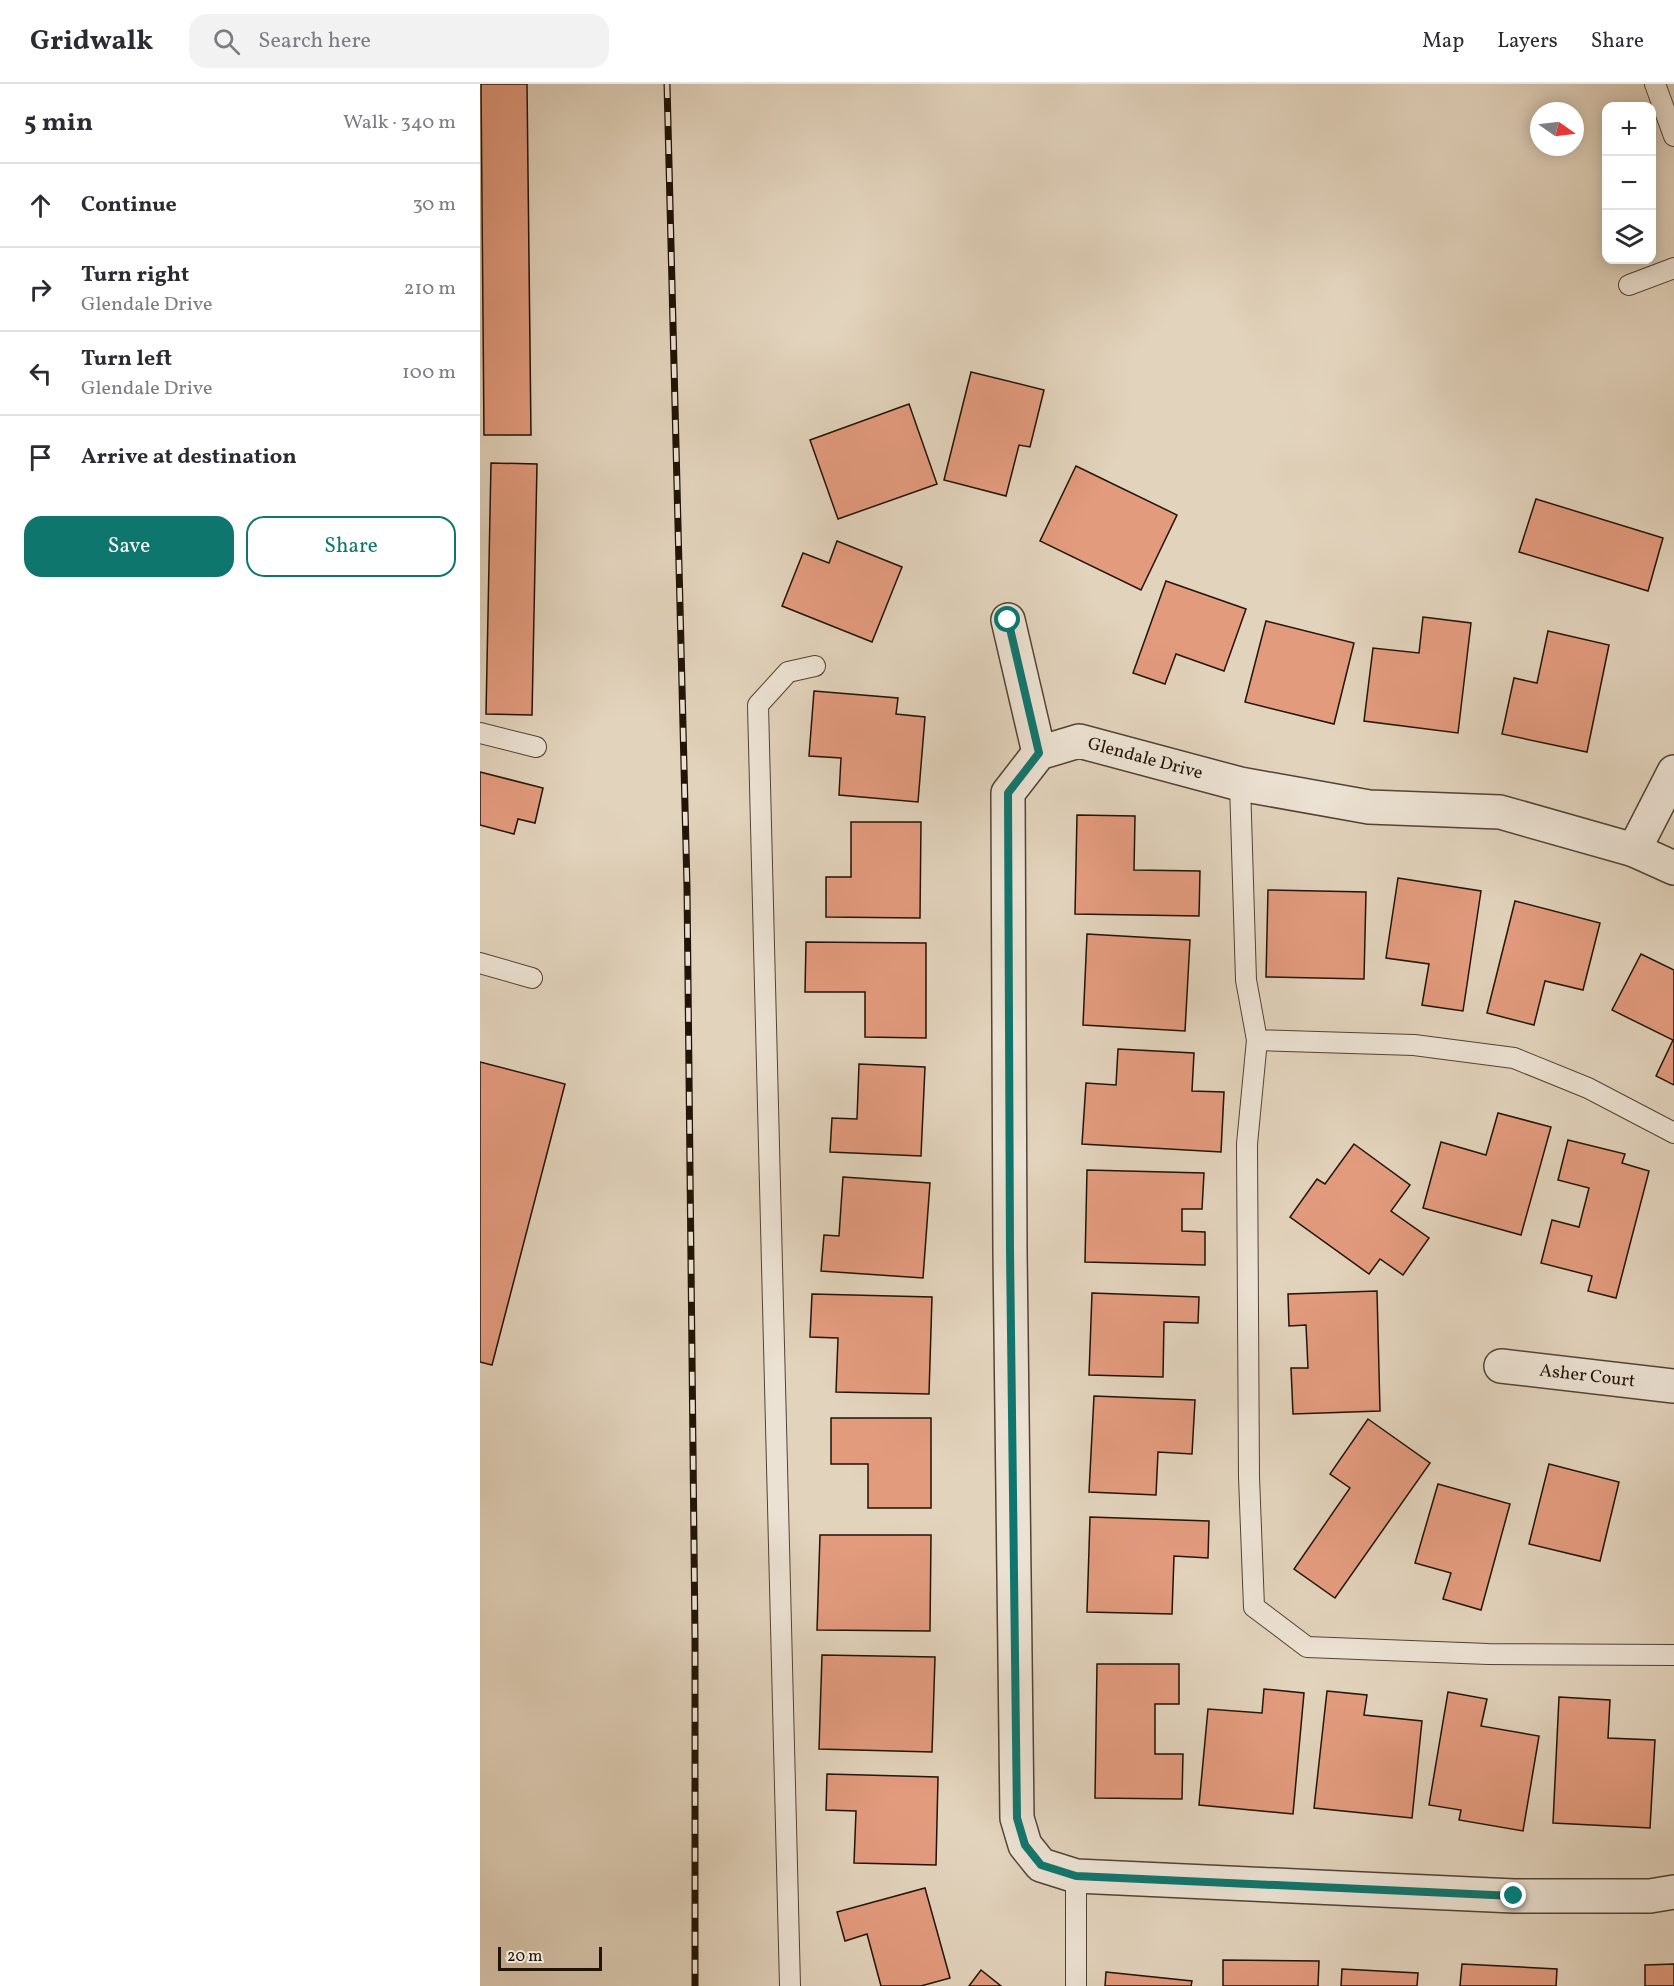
<!DOCTYPE html>
<meta charset="utf-8">
<style>
body{margin:0;font-family:Vollkorn,serif;background:#f2f2f3;color:#2b2b33}
.controls{position:absolute;right:18px;top:18px;display:grid;overflow:hidden;border-radius:12px;box-shadow:0 3px 15px #0003}
.controls button{width:54px;height:54px;display:grid;place-items:center;padding:0;border:0;border-bottom:2px solid #e1e1e2;background:#fff;color:#2b2b33;font:30px sans-serif}
.compass{position:absolute;left:1050px;top:18px;width:54px;height:54px;border-radius:50%;background:#fff;box-shadow:0 3px 15px #0003;rotate:104deg}
.scale{position:absolute;left:18px;bottom:15px;width:104px;box-sizing:border-box;padding-left:6px;border:3px solid #211305;border-top:0;font-size:16px;line-height:21px;white-space:nowrap;color:#211305;-webkit-text-stroke:4px #ece2d3;paint-order:stroke}
.stop{position:absolute;width:18px;height:18px;margin:-14px;border:4px solid #0f766e;border-radius:50%;background:#fff}
.stop.end{background:#0f766e;border-color:#fff;box-shadow:0 2px 6px #0008}
.list{margin:0;padding:0;list-style:none}
h2{display:flex;justify-content:space-between;align-items:center;height:78px;margin:0;padding:0 24px;font-size:26px}
h2 small{font-size:20px;font-weight:400;color:#7c7c81}
.list li{display:grid;grid-template-columns:39px 1fr auto;gap:18px;align-items:center;box-sizing:border-box;height:84px;padding:0 24px;border-top:2px solid #e1e1e2}
.list b{display:block;font-size:22px;white-space:nowrap}
.list p{margin:0;font-size:20px;white-space:nowrap;color:#7c7c81}
.list em{font-size:20px;font-style:normal;color:#7c7c81}
.actions{display:flex;gap:12px;padding:18px 24px}
.actions a{flex:1;padding:14px 0;border:2px solid #0f766e;border-radius:18px;text-align:center;font-size:21px;color:#0f766e}
.actions .main{background:#0f766e;color:#fff}
.icon{flex:none;width:33px;height:33px;fill:none;stroke:currentColor;stroke-width:2;stroke-linecap:round;stroke-linejoin:round}
.map{position:relative;flex:none;width:1194px;height:1902px;overflow:hidden}
header{display:flex;align-items:center;gap:36px;box-sizing:border-box;height:84px;padding:0 30px;background:#fff;border-bottom:2px solid #e1e1e2}
header strong{font-size:28px}
nav{display:flex;gap:33px;margin-inline-start:auto;font-size:21px}
.search{width:420px;height:54px;background:#f2f2f3;display:flex;align-items:center;gap:15px;box-sizing:border-box;padding:0 21px;border-radius:18px;color:#7c7c81;font-size:22px}
main{display:flex}
aside{flex:1;background:#fff}
.map>svg:first-child{display:block}
</style>
<header>
<strong>Gridwalk</strong>
<div class="search"><svg class="icon" aria-label="search" viewBox="0 0 24 24"><circle cx="10" cy="10" r="6"/><path d="M15 15l6 6"/></svg>Search here</div>
<nav><a>Map</a><a>Layers</a><a>Share</a></nav>
</header>
<main>
<aside>
<h2>5 min<small>Walk · 340 m</small></h2>
<ul class="list">
<li><svg class="icon" aria-label="ahead" viewBox="0 0 24 24"><path d="M12 20V5M6 11l6-6 6 6"/></svg><div><b>Continue</b></div><em>30 m</em></li>
<li><svg class="icon" aria-label="right" viewBox="0 0 24 24"><path d="M7 20v-9h11M14 6l5 5-5 5"/></svg><div><b>Turn right</b><p>Glendale Drive</p></div><em>210 m</em></li>
<li><svg class="icon" aria-label="left" viewBox="0 0 24 24"><path d="M17 20v-9H6M10 6l-5 5 5 5"/></svg><div><b>Turn left</b><p>Glendale Drive</p></div><em>100 m</em></li>
<li><svg class="icon" aria-label="arrive" viewBox="0 0 24 24"><path d="M6 21V4h12l-3 4 3 4H6"/></svg><div><b>Arrive at destination</b></div></li>
</ul>
<div class="actions"><a class="main">Save</a><a>Share</a></div>
</aside>
<div class="map">
<svg width="1194" height="1902" viewBox="0 0 1194 1902">
<rect width="100%" height="100%" fill="#e2d3bc"/>
<filter id="stains"><feTurbulence type="fractalNoise" baseFrequency=".00333" numOctaves="4"/><feColorMatrix values="0 0 0 0 .2 0 0 0 0 .09 0 0 0 0 .02 0 0 0 .5 -.17"/></filter>
<radialGradient id="worn" r=".72"><stop offset=".6" stop-color="#630" stop-opacity="0"/><stop offset="1" stop-color="#630" stop-opacity=".3"/></radialGradient>
<g fill="#e39b7e" stroke="#211305" stroke-width="1.5">
<polygon points="1,0 47,0 51,351 4,351"/>
<polygon points="491,288 564,306 550,363 539,361 526,412 464,396"/>
<polygon points="429,320 457,400 358,435 330,356"/>
<polygon points="11,379 57,380 52,631 6,630"/>
<polygon points="596,382 697,431 661,506 560,457"/>
<polygon points="1056,415 1183,454 1168,507 1039,468"/>
<polygon points="357,457 422,483 392,558 302,522 323,469 349,479"/>
<polygon points="686,497 766,525 744,587 696,570 685,600 653,589"/>
<polygon points="943,533 991,539 978,649 884,637 893,564 939,569"/>
<polygon points="786,537 874,559 854,640 765,618"/>
<polygon points="1068,547 1129,561 1107,668 1022,650 1034,594 1057,599"/>
<polygon points="334,607 418,614 416,630 445,633 438,718 359,711 361,674 329,672"/>
<polygon points="0,688 63,704 55,739 38,735 34,750 0,741"/>
<polygon points="597,731 655,732 654,786 720,787 719,832 595,830"/>
<polygon points="371,738 441,738 440,834 346,833 346,793 371,793"/>
<polygon points="918,794 1001,807 983,927 942,921 949,880 906,874"/>
<polygon points="788,806 886,808 884,895 786,893"/>
<polygon points="1035,817 1120,839 1103,906 1065,897 1054,941 1007,929"/>
<polygon points="607,850 710,856 705,947 603,941"/>
<polygon points="326,858 446,859 446,954 385,953 385,908 325,908"/>
<polygon points="1161,870 1194,886 1194,1001 1176,992 1193,956 1132,926"/>
<polygon points="638,965 714,969 712,1007 744,1008 741,1068 602,1060 606,999 636,1001"/>
<polygon points="0,978 85,1000 12,1281 0,1278"/>
<polygon points="379,980 445,983 441,1072 350,1068 352,1034 377,1035"/>
<polygon points="1018,1029 1071,1043 1041,1151 943,1124 961,1058 1006,1071"/>
<polygon points="1088,1056 1145,1070 1142,1079 1169,1087 1136,1214 1108,1207 1112,1192 1061,1179 1072,1136 1099,1143 1109,1104 1078,1096"/>
<polygon points="874,1060 930,1101 911,1127 949,1154 923,1191 900,1175 889,1190 810,1133 837,1095 845,1100"/>
<polygon points="607,1086 724,1089 722,1125 702,1125 702,1147 725,1148 725,1181 605,1178"/>
<polygon points="363,1093 450,1099 443,1194 341,1187 344,1151 359,1152"/>
<polygon points="897,1207 900,1327 813,1330 811,1284 828,1284 826,1241 809,1242 808,1210"/>
<polygon points="612,1209 719,1213 718,1239 684,1238 683,1293 609,1291"/>
<polygon points="332,1210 452,1213 449,1310 356,1308 358,1254 330,1253"/>
<polygon points="614,1312 715,1316 712,1370 678,1368 676,1411 609,1408"/>
<polygon points="351,1334 451,1334 451,1424 388,1424 388,1380 351,1380"/>
<polygon points="888,1335 950,1379 855,1514 814,1485 870,1404 850,1390"/>
<polygon points="1069,1380 1139,1398 1120,1477 1049,1460"/>
<polygon points="958,1400 1030,1420 1001,1526 963,1515 971,1489 935,1479"/>
<polygon points="610,1433 729,1437 728,1474 694,1472 692,1530 607,1528"/>
<polygon points="340,1451 451,1451 450,1547 337,1546"/>
<polygon points="342,1571 455,1573 452,1668 339,1665"/>
<polygon points="617,1580 699,1580 699,1620 675,1620 675,1670 703,1670 702,1715 615,1714"/>
<polygon points="784,1605 824,1609 813,1730 719,1721 728,1625 782,1629"/>
<polygon points="847,1607 887,1611 884,1631 942,1637 932,1734 834,1724"/>
<polygon points="968,1608 1007,1615 1001,1642 1059,1652 1043,1747 979,1736 981,1726 949,1721"/>
<polygon points="1079,1613 1130,1616 1128,1654 1175,1656 1170,1744 1073,1739"/>
<polygon points="347,1690 458,1693 456,1781 374,1779 376,1727 346,1726"/>
<polygon points="445,1804 470,1894 441,1902 401,1902 387,1850 365,1857 357,1828"/>
<polygon points="743,1876 839,1877 838,1902 743,1902"/>
<polygon points="982,1880 1077,1885 1076,1902 980,1902"/>
<polygon points="1194,1880 1194,1902 1165,1902 1165,1881"/>
<polygon points="862,1885 938,1889 937,1902 861,1902"/>
<polygon points="501,1886 521,1902 489,1902"/>
<polygon points="626,1888 712,1897 711,1902 625,1902"/>
</g>
<g fill="none" stroke-linecap="round" stroke-linejoin="round">
<defs>
<g id="service">
<polyline points="1175,0 1194,52"/>
<polyline points="1149,201 1194,184"/>
<polyline points="0,649 56,663"/>
<polyline points="760,700 766,896 777,956 934,961 1034,974 1108,1004 1194,1049"/>
<polyline points="0,879 52,894"/>
<polyline points="777,956 767,1060 769,1393 774,1523 827,1563 1008,1570 1194,1571"/>
<polyline points="596,1792 596,1902"/>
<polyline points="310,1902 278,621 308,588 335,582"/>
</g>
<g id="minor">
<polyline points="528,536 559,669"/>
<polyline points="1154,766 1194,688"/>
<polyline points="1194,784 1154,766 1020,728 889,723 760,700 599,657 559,669 528,709 530,1167 537,1734 545,1761 561,1781 596,1792 1034,1812 1170,1812 1194,1808"/>
<path id="s1" d="M1021 1282 1194 1302"/>
</g>
</defs>
<use href="#service" stroke="#514333" stroke-width="22"/>
<use href="#minor" stroke="#514333" stroke-width="36"/>
<use href="#service" stroke="#ece2d3" stroke-width="20"/>
<use href="#minor" stroke="#ece2d3" stroke-width="33"/>
<defs>
<polyline id="rail" points="187,0 207,803 215,1554 215,1902"/>
</defs>
<use href="#rail" stroke="#211305" stroke-width="7"/>
<use href="#rail" stroke="#ece2d3" stroke-width="4.5" stroke-dasharray="14" stroke-linecap="butt"/>
</g>
<g fill="none" stroke-linecap="round" stroke-linejoin="round">
<polyline stroke="#0f766e" stroke-width="8" points="528,536 559,669 528,709 530,1167 537,1734 545,1761 561,1781 596,1792 1034,1812"/>
</g>
<g text-anchor="middle" dominant-baseline="central" stroke-width="6" stroke-linejoin="round" paint-order="stroke">
<g font-size="18" fill="#211305" stroke="#ece2d3">
<text transform="translate(665 675) rotate(15)">Glendale Drive</text>
<text stroke="none"><textPath href="#s1" startOffset="87">Asher Court</textPath></text>
</g>
</g>
<rect width="100%" height="100%" filter="url(#stains)"/>
<rect width="100%" height="100%" fill="url(#worn)"/>
</svg>
<div class="controls">
<button>+</button>
<button>−</button>
<button><svg class="icon" aria-label="layers" viewBox="0 0 24 24"><path d="M12 4l9 5-9 5-9-5zM3 14l9 5 9-5"/></svg></button>
</div>
<svg class="compass" viewBox="-18 -18 36 36"><path d="M0-13l5 13h-10z" fill="#e53935"/><path d="M0 13l5-13h-10z" fill="#7c7c81"/></svg>
<div class="scale">20 m</div>
<div class="stop" style="left:528px;top:536px"></div>
<div class="stop end" style="left:1034px;top:1812px"></div>
</div>
</main>
